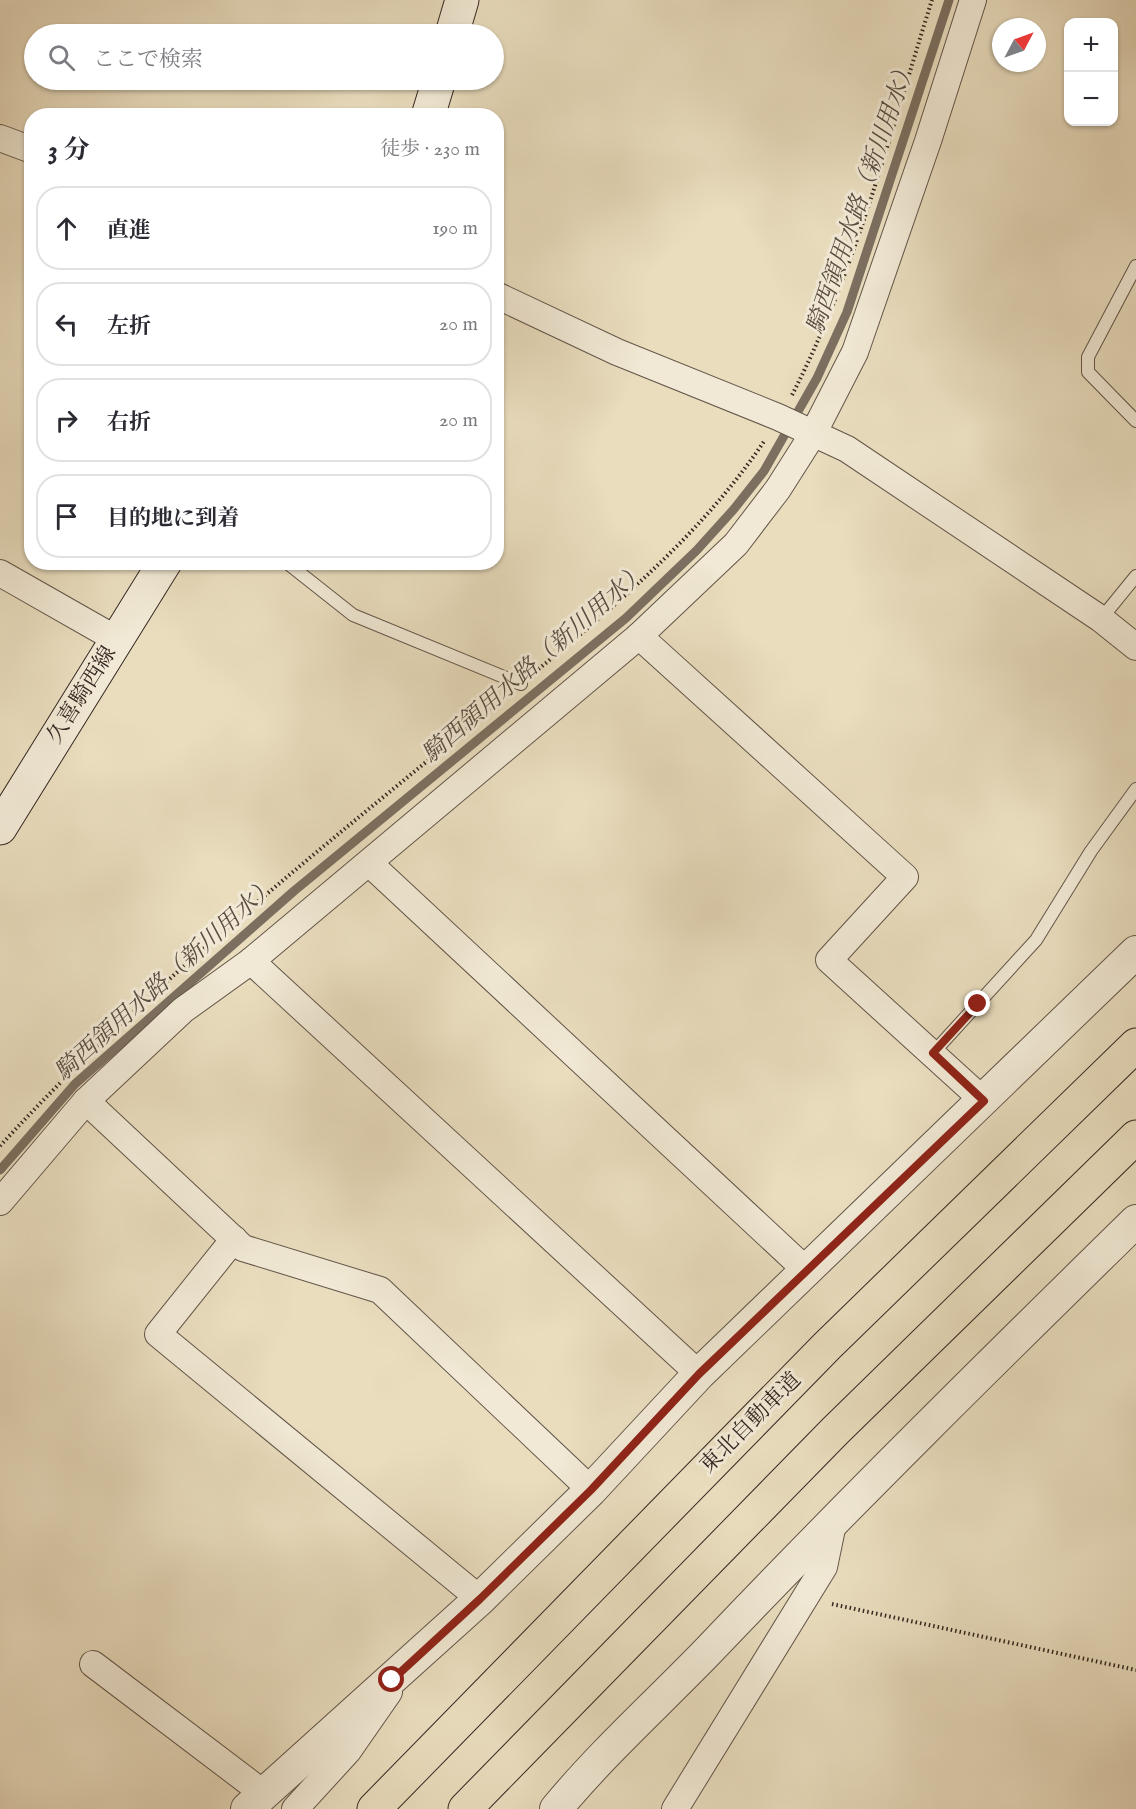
<!DOCTYPE html>
<html lang="ja">
<meta charset="utf-8">
<style>
body{margin:0;font-family:"IM FELL English","Noto Serif JP",serif;background:#f2f2f3;color:#2b2b33}
.controls{position:absolute;right:18px;top:18px;display:grid;overflow:hidden;border-radius:12px;box-shadow:0 2px 4px #0004}
.controls button{width:54px;height:54px;display:grid;place-items:center;padding:0;border:0;border-bottom:2px solid #e1e1e2;background:#fff;color:#2b2b33;font:30px sans-serif}
.compass{position:absolute;left:992px;top:18px;width:54px;height:54px;border-radius:50%;background:#fff;box-shadow:0 2px 4px #0004;rotate:49deg}
.stop{position:absolute;width:18px;height:18px;margin:-14px;border:4px solid #8f2418;border-radius:50%;background:#fff}
.stop.end{background:#8f2418;border-color:#fff;box-shadow:0 2px 6px #0008}
.list{margin:0;padding:0;list-style:none}
h2{display:flex;justify-content:space-between;align-items:center;height:78px;margin:0;padding:0 24px;font-size:26px}
h2 small{font-size:20px;font-weight:400;color:#7c7c81}
.list li{display:grid;grid-template-columns:39px 1fr auto;gap:18px;align-items:center;box-sizing:border-box;height:84px;margin:0 12px 12px;padding:0 12px;border:2px solid #e1e1e2;border-radius:24px}
.list b{display:block;font-size:22px;white-space:nowrap}
.list em{font-size:20px;font-style:normal;color:#7c7c81}
.icon{flex:none;width:33px;height:33px;fill:none;stroke:currentColor;stroke-width:2;stroke-linecap:round;stroke-linejoin:round}
.map{position:relative;flex:none;width:1136px;height:1809px;overflow:hidden}
.search{position:absolute;background:#fff;box-shadow:0 2px 4px #0004;left:24px;top:24px;width:480px;height:66px;display:flex;align-items:center;gap:15px;box-sizing:border-box;padding:0 21px;border-radius:33px;color:#7c7c81;font-size:22px}
.panel{position:absolute;background:#fff;box-shadow:0 2px 4px #0004;left:24px;top:108px;width:480px;height:462px;border-radius:24px}
.map>svg:first-child{display:block}
</style>
<div class="map">
<svg width="1136" height="1809" viewBox="0 0 1136 1809">
<rect width="100%" height="100%" fill="#e9ddbe"/>
<filter id="stains"><feTurbulence type="fractalNoise" baseFrequency=".00333" numOctaves="4"/><feColorMatrix values="0 0 0 0 .2 0 0 0 0 .09 0 0 0 0 .02 0 0 0 .5 -.17"/></filter>
<radialGradient id="worn" r=".72"><stop offset=".6" stop-color="#630" stop-opacity="0"/><stop offset="1" stop-color="#630" stop-opacity=".3"/></radialGradient>
<g fill="none" stroke-linecap="round" stroke-linejoin="round">
<polyline stroke="#7c6f60" stroke-width="9" points="0,1170 75,1084 294,891 626,618 697,550 734,509 764,471 817,378 847,312 949,0"/>
<defs>
<g id="service">
<polyline points="1136,266 1088,357 1088,372 1136,421"/>
<polyline points="286,562 353,615 521,684"/>
<polyline points="1101,619 1136,576"/>
<polyline points="933,1053 1036,940 1091,851 1136,789"/>
</g>
<g id="minor">
<polyline points="0,138 32,150"/>
<polyline points="496,295 617,352 778,417 847,449 1101,619 1136,647"/>
<polyline points="0,573 116,639"/>
<polyline points="639,636 905,877 829,960 984,1101"/>
<polyline points="369,863 807,1271"/>
<polyline points="251,961 699,1374"/>
<polyline points="86,1101 243,1248 380,1290 591,1490"/>
<polyline points="0,1202 86,1101 183,1010 251,961 639,636 736,544 778,489 813,434 855,352 928,141 973,0"/>
<polyline points="234,1239 158,1334 480,1599"/>
<polyline points="93,1664 263,1793"/>
<polyline points="295,1809 348,1751 389,1692"/>
<polyline points="675,1809 824,1567 834,1519"/>
</g>
<g id="tertiary">
<polyline points="247,1809 480,1599 591,1490 699,1374 1136,952"/>
<path d="M556 1809C603 1752 659 1702 710 1649 849 1503 992 1362 1136 1221"/>
</g>
<g id="secondary">
<polyline points="452,34 462,0"/>
<polyline points="428,116 439,80"/>
<polyline points="0,828 165,562"/>
</g>
<g id="motorway">
<polyline points="374,1809 827,1346 1136,1045"/>
<polyline points="465,1809 835,1431 1136,1137"/>
</g>
</defs>
<use href="#service" stroke="#625549" stroke-width="14"/>
<use href="#minor" stroke="#625549" stroke-width="28"/>
<use href="#tertiary" stroke="#625549" stroke-width="34"/>
<use href="#secondary" stroke="#352822" stroke-width="35"/>
<use href="#motorway" stroke="#352822" stroke-width="35"/>
<g stroke="#352822" stroke-width="4" stroke-dasharray="1.5 3" stroke-linecap="butt">
<path d="M792 395C856 271 890 132 932 0"/>
<path d="M535 672C620 602 704 531 765 440"/>
<path d="M0 1146C152 980 331 841 504 698"/>
<polyline points="832,1604 1136,1670"/>
</g>
<use href="#service" stroke="#f1e9d5" stroke-width="12"/>
<use href="#minor" stroke="#f1e9d5" stroke-width="26"/>
<use href="#tertiary" stroke="#f1e9d5" stroke-width="32"/>
<use href="#secondary" stroke="#f1e9d5" stroke-width="33"/>
<use href="#motorway" stroke="#e9ddbe" stroke-width="33"/>
</g>
<g fill="none" stroke-linecap="round" stroke-linejoin="round">
<polyline stroke="#8f2418" stroke-width="8" points="392,1680 480,1599 591,1490 699,1374 984,1101 933,1053 978,1004"/>
</g>
<g text-anchor="middle" dominant-baseline="central" stroke-width="6" stroke-linejoin="round" paint-order="stroke">
<g font-size="22" fill="#352822" stroke="#f1e9d5">
<text transform="translate(82 695) rotate(-58)">久喜騎西線</text>
<text transform="translate(751 1423) rotate(-45)">東北自動車道</text>
</g>
<g font-size="24" font-style="italic" fill="#594c41" stroke="#f1e9d5">
<text transform="translate(862 197) rotate(-71)">騎西領用水路（新川用水）</text>
<text transform="translate(535 664) rotate(-41)">騎西領用水路（新川用水）</text>
<text transform="translate(166 980) rotate(-42)">騎西領用水路（新川用水）</text>
</g>
</g>
<rect width="100%" height="100%" filter="url(#stains)"/>
<rect width="100%" height="100%" fill="url(#worn)"/>
</svg>
<div class="controls">
<button>+</button>
<button>−</button>
</div>
<svg class="compass" viewBox="-18 -18 36 36"><path d="M0-13l5 13h-10z" fill="#e53935"/><path d="M0 13l5-13h-10z" fill="#7c7c81"/></svg>
<div class="stop" style="left:392px;top:1680px"></div>
<div class="stop end" style="left:978px;top:1004px"></div>
<div class="search"><svg class="icon" aria-label="search" viewBox="0 0 24 24"><circle cx="10" cy="10" r="6"/><path d="M15 15l6 6"/></svg>ここで検索</div>
<section class="panel">
<h2>3 分<small>徒歩 · 230 m</small></h2>
<ul class="list">
<li><svg class="icon" aria-label="ahead" viewBox="0 0 24 24"><path d="M12 20V5M6 11l6-6 6 6"/></svg><div><b>直進</b></div><em>190 m</em></li>
<li><svg class="icon" aria-label="left" viewBox="0 0 24 24"><path d="M17 20v-9H6M10 6l-5 5 5 5"/></svg><div><b>左折</b></div><em>20 m</em></li>
<li><svg class="icon" aria-label="right" viewBox="0 0 24 24"><path d="M7 20v-9h11M14 6l5 5-5 5"/></svg><div><b>右折</b></div><em>20 m</em></li>
<li><svg class="icon" aria-label="arrive" viewBox="0 0 24 24"><path d="M6 21V4h12l-3 4 3 4H6"/></svg><div><b>目的地に到着</b></div></li>
</ul>
</section>
</div>
